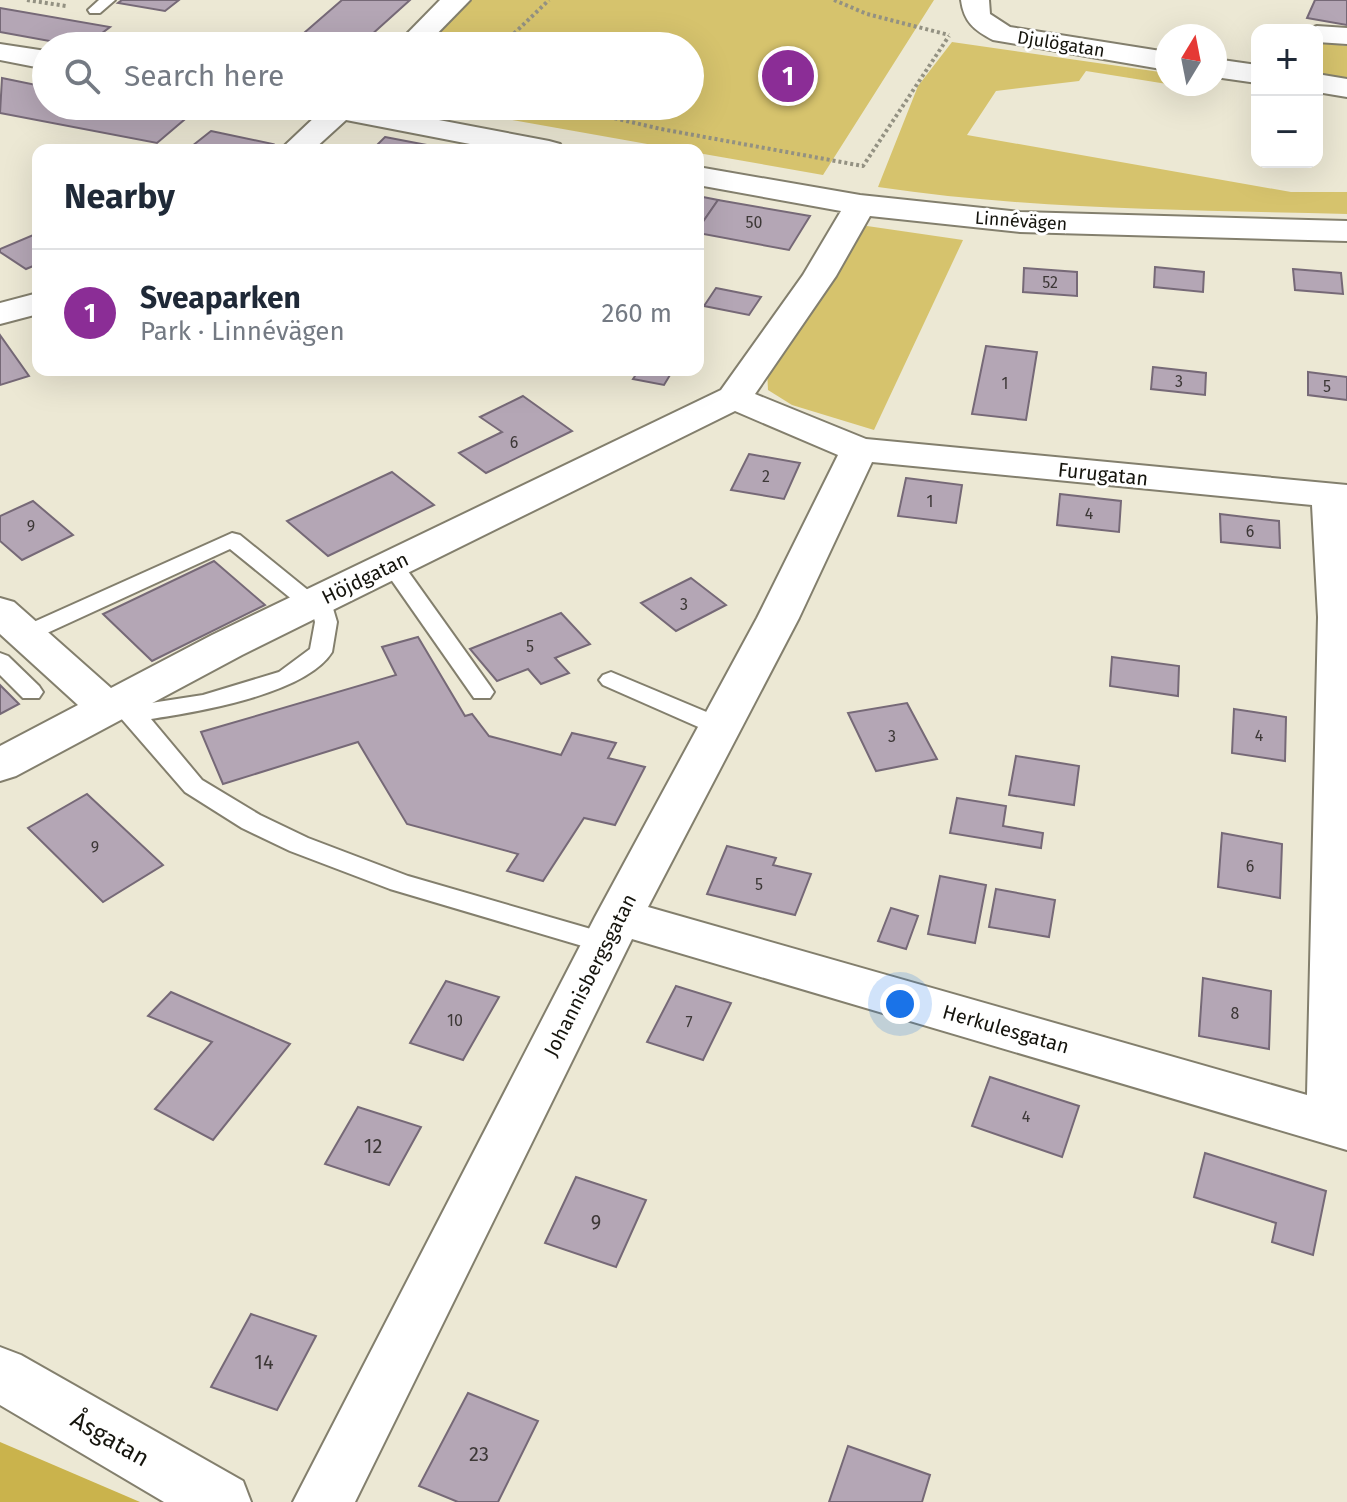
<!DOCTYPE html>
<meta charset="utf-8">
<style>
body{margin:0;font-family:"Fira Sans",sans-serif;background:#f6f6f7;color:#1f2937}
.controls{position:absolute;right:24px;top:24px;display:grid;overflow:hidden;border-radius:16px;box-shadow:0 8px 32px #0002}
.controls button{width:72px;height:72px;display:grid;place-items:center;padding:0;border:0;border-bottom:2px solid #e0e1e3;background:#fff;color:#1f2937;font:40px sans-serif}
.compass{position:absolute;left:1155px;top:24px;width:72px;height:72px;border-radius:50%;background:#fff;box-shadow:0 8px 32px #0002;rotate:10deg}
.you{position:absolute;left:900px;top:1004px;width:28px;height:28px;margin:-20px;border:6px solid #fff;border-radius:50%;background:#1a73e8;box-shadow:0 0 0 12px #1a73e833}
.badge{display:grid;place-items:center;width:52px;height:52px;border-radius:50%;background:#8b2d96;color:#fff;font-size:26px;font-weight:700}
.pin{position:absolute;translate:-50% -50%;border:4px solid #fff;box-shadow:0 2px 8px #0006}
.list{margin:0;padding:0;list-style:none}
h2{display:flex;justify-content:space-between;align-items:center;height:104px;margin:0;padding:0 32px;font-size:34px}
h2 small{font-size:26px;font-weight:400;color:#747a83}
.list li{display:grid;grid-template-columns:52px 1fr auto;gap:24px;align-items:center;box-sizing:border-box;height:128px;padding:0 32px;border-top:2px solid #e0e1e3}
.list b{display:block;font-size:30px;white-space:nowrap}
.list p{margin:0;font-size:26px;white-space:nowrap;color:#747a83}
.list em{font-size:26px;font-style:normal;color:#747a83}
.icon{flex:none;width:44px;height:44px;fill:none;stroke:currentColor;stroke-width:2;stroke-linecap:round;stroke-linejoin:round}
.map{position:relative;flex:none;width:1347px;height:1502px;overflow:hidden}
.search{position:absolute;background:#fff;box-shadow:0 8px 32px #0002;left:32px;top:32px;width:672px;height:88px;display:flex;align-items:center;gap:20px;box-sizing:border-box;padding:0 28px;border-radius:44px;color:#747a83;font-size:30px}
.panel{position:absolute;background:#fff;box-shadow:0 8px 32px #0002;left:32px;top:144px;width:672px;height:232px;border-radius:16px}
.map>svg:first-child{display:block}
</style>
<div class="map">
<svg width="1347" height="1502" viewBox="0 0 1347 1502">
<rect width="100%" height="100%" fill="#ece8d4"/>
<g fill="#d6c36d">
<polygon points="467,0 934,0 823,175 698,153 698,150 681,150 433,106 690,106 690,46 418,46"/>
<path d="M952 42 1167 73V84L1086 71 1079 81 996 91 967 135 1291 192H1347V214C1190 210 1033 210 878 187L918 86Z"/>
<polygon points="1321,42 1347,46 1347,79 1317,75 1317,43"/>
<polygon points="867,226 963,240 874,430 792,405 768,390 767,369 862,227"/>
</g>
<polygon fill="#cab34c" points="0,1442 140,1502 0,1502"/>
<g fill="#b4a6b5" stroke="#766977" stroke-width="2">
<polygon points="122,0 179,0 165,11 118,3"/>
<polygon points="342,0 410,0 359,46 289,46"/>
<polygon points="1315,0 1347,0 1347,25 1307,18"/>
<polygon points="0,8 110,27 85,46 77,46 0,32"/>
<polygon points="128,34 193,45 113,46"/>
<polygon points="2,78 46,87 46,106 150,106 191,114 157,143 0,113"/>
<polygon points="211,131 273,144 267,150 187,150"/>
<polygon points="385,137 453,150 372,150"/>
<polygon points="698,196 718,200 698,229"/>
<polygon points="718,200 810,216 789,250 698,233 698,229"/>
<polygon points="38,233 38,264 26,269 0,252 0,249"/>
<polygon points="1155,267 1204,272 1203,292 1154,287"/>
<polygon points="1024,268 1077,272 1077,296 1023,292"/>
<polygon points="1293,269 1341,273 1343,294 1295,290"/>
<polygon points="716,288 761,297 749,315 704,306"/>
<polygon points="0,335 29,376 0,385"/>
<polygon points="986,346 1037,352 1026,420 972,414"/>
<polygon points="1153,367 1206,373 1205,395 1151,389"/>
<polygon points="620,370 673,370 664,385 633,379 637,373"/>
<polygon points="1308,372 1347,377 1347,400 1308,395"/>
<polygon points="523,396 572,431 486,473 459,453 502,432 480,417"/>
<polygon points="749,454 800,463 784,499 731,490"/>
<polygon points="392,472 434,505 328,556 287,521"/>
<polygon points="906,478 962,485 956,523 898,516"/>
<polygon points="1060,494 1121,501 1119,532 1057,525"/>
<polygon points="33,501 73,535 22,560 0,541 0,516"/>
<polygon points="1220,514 1279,521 1280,548 1221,542"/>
<polygon points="214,561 265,605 152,661 103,614"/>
<polygon points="691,578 726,605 676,631 641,603"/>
<polygon points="561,613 590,644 555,658 569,673 541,684 528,669 497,681 470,649"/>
<polygon points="418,637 465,716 472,714 489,736 561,755 572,733 616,743 608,758 645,767 615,825 584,818 543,881 507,871 518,854 407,824 358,742 223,784 201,732 396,675 382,647"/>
<polygon points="1112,657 1179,666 1178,696 1110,686"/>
<polygon points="0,685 19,704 0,714"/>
<polygon points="907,703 937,759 876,771 848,713"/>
<polygon points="1234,709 1286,717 1285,761 1232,753"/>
<polygon points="1016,756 1079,766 1074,805 1009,795"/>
<polygon points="87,794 163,865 103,902 28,828"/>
<polygon points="957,798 1006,806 1003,826 1043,833 1041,848 950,833"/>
<polygon points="1222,833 1282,844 1280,898 1218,887"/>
<polygon points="727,846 776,858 773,865 811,874 795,915 707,894"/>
<polygon points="940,876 986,885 975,943 928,934"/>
<polygon points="996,889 1055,900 1049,937 989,927"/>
<polygon points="891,908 918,916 906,949 878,941"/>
<polygon points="1203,978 1271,991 1269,1049 1199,1036"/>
<polygon points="446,981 499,997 463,1060 410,1043"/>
<polygon points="676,986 731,1003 703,1060 647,1042"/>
<polygon points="171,992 290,1044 213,1140 155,1109 212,1042 148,1016"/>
<polygon points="990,1077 1079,1106 1062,1157 972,1126"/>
<polygon points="358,1107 421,1127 389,1185 325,1164"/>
<polygon points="1205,1153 1326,1191 1313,1255 1272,1242 1276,1223 1194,1197"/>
<polygon points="576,1177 646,1200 616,1267 545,1243"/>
<polygon points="251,1314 316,1336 277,1410 211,1387"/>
<polygon points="468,1393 538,1421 498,1502 458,1502 419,1486"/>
<polygon points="848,1446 930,1475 922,1502 829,1502"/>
</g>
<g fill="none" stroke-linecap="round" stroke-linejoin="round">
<defs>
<g id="lane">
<polygon points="99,0 115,0 100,13 90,13 88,10"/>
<path d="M232 533 240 535 314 595H329L337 622 332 652C306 694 198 712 151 719L202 780 260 815 308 838 408 876 615 936 619 943 615 950 606 953 390 889 290 851 242 828 185 792 106 701 110 695H126L138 705 203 695 279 672 310 649 315 622 312 611 304 609 230 549 34 639H18L15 634 18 629Z"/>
<polygon points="392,558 400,560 490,686 494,692 490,698 474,698 381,565"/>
<polygon points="0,653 8,656 39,686 43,692 39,698 23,698 0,675"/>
<polygon points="611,672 728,721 732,727 728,733 712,733 603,685 599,680 603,675"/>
</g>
<g id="street">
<polygon points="440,0 470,0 425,46 395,46"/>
<path d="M961 0H989L990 14 1010 27 1167 52V70L993 40C974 30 964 22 961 0Z"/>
<polygon points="1317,26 1347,28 1347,44 1317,42 1317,30 1306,30"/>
<polygon points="0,44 46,51 46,69 0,60"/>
<polygon points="1215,59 1257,65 1257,83 1215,77"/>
<polygon points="1317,74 1347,79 1347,97 1317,92"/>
<polygon points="303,106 365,106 549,141 560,144 564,150 501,150 346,120 313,150 280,150 317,115 308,112"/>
<path d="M698 167 860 195 1020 212 1347 221V241L1020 232 870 216 836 276 755 394 866 439 1347 485V1150L632 939 355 1502H293L595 917 757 618 838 455 735 411 242 655 16 776 0 781V746L78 705 0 634V598L14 602 111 688 212 635 721 390 803 275 841 211 698 185ZM872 462 1312 505 1318 617 1307 1095 648 907 799 618Z"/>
<polygon points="38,293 38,314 0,324 0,303"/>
<polygon points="0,1347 21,1355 243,1481 251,1502 164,1502 0,1405"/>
</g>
</defs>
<use href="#lane" stroke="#837f6d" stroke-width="4"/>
<use href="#street" stroke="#837f6d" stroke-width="4"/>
<g stroke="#939182" stroke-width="4" stroke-dasharray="3 3" stroke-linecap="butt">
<polyline points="27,0 66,6"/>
<polyline points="834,0 867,14 949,35"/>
<polyline points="501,46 549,0"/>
<polyline points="209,106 280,118"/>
<polyline points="562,106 661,129 863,166 949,36"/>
</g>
<use href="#lane" fill="#fff" fill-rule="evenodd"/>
<use href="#street" fill="#fff" fill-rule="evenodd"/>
</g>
<g text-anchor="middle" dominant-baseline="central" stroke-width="6" stroke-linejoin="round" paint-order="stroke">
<g font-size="16" fill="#3d3837">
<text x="754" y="222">50</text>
<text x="1050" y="282">52</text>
<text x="1179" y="381">3</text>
<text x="1005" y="383">1</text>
<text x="1327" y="386">5</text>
<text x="514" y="442">6</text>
<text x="766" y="476">2</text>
<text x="930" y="501">1</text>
<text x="1089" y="513">4</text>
<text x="31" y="526">9</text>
<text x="1250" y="531">6</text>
<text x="684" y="604">3</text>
<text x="530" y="646">5</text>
<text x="1259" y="735">4</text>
<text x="892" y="736">3</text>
<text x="95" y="847">9</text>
<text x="1250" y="866">6</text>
<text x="759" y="884">5</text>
<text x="1235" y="1013">8</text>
<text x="455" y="1020">10</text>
<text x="689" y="1022">7</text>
<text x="1026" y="1116">4</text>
</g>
<g font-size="18" fill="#15140d" stroke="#fff">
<text transform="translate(1061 44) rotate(9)">Djulögatan</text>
<text transform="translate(1021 221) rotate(4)">Linnévägen</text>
</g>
<g font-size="20" fill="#15140d" stroke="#fff">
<text transform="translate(1103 474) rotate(6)">Furugatan</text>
<text transform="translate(365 578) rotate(-26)">Höjdgatan</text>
<text transform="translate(590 975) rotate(-63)">Johannisbergsgatan</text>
<text transform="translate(1006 1029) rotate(16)">Herkulesgatan</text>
</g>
<g font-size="20" fill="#3d3837">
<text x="373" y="1146">12</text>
<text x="596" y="1222">9</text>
<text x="264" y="1362">14</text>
<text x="479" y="1454">23</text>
</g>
<g font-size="24" fill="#15140d" stroke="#fff">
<text transform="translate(110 1439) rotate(30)">Åsgatan</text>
</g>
</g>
</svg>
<div class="controls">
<button>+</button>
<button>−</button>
</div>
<svg class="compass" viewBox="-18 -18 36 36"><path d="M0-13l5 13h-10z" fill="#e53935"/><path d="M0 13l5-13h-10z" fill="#747a83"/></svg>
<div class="you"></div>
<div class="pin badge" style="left:788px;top:76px">1</div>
<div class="search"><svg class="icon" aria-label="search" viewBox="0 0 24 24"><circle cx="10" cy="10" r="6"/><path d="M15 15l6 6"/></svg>Search here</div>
<section class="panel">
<h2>Nearby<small></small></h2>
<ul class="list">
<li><span class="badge">1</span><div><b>Sveaparken</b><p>Park · Linnévägen</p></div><em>260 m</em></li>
</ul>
</section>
</div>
